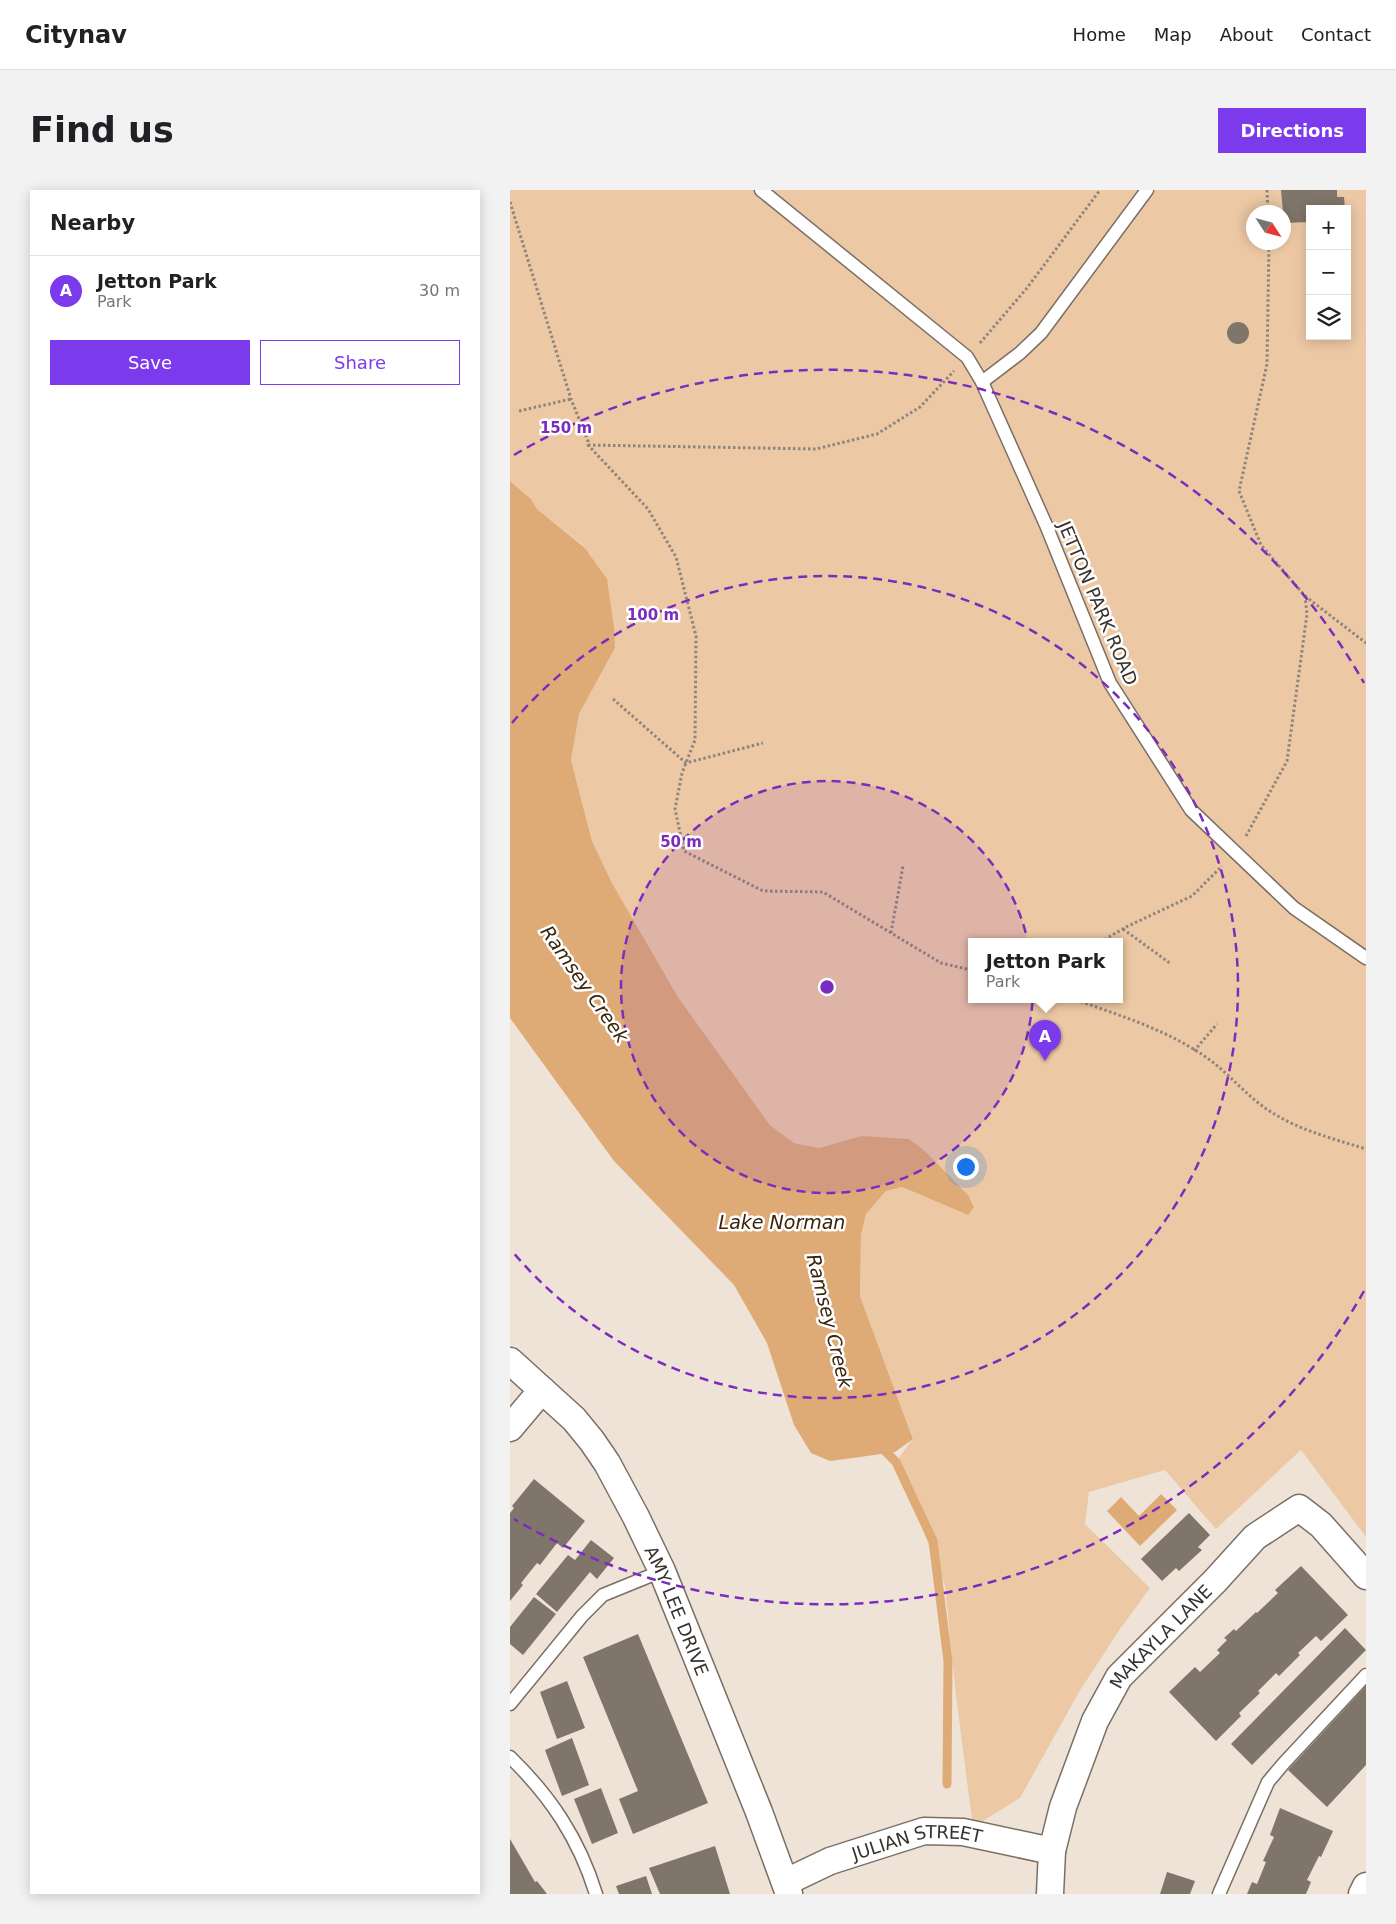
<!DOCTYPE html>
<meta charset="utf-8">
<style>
body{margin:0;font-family:"DejaVu Sans",sans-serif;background:#f2f2f2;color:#202124}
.controls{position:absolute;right:15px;top:15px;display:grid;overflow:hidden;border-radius:0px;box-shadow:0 2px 12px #0003}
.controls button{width:45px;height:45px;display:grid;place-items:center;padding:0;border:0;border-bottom:1px solid #e0e0e0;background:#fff;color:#202124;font:25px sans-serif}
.compass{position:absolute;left:736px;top:15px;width:45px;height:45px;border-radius:50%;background:#fff;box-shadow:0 2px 12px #0003;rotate:126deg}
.you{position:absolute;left:455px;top:976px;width:18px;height:18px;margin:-12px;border:4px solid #fff;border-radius:50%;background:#1a73e8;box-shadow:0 0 0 8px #1a73e833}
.badge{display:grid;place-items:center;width:32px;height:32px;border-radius:50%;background:#7c3aed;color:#fff;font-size:16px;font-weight:700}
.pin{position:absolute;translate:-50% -41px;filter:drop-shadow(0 1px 2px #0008)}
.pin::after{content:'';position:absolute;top:26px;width:18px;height:15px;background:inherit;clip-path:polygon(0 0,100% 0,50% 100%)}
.popup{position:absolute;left:458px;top:748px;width:155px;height:65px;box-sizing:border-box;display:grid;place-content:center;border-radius:0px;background:#fff;filter:drop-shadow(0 1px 4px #0005);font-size:16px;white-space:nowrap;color:#757577}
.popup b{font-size:19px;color:#202124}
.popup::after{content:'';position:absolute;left:50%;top:100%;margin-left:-10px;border:10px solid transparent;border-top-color:#fff}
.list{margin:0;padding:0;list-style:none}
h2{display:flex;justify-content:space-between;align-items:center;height:65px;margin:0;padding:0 20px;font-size:21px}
h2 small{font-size:16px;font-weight:400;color:#757577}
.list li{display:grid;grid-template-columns:32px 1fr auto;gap:15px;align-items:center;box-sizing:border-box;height:70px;padding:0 20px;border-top:1px solid #e0e0e0}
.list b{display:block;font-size:19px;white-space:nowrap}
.list p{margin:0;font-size:16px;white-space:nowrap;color:#757577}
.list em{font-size:16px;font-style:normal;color:#757577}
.actions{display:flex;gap:10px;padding:15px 20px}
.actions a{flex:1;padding:11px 0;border:1px solid #7c3aed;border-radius:0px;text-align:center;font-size:18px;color:#7c3aed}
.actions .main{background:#7c3aed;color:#fff}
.icon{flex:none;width:28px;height:28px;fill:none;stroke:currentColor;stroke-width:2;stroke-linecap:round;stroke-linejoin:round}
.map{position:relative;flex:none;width:856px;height:1704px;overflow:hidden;border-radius:0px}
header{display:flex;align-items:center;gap:30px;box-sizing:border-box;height:70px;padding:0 25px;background:#fff;border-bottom:1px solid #e0e0e0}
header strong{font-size:24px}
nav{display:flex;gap:28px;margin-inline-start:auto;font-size:18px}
.intro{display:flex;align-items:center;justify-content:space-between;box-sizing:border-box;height:120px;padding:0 30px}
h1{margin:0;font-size:35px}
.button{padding:12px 22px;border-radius:0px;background:#7c3aed;color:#fff;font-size:18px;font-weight:700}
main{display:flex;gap:30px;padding:0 30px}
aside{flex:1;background:#fff;border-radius:0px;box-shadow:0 2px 12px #0003}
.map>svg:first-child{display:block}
</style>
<header>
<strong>Citynav</strong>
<nav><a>Home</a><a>Map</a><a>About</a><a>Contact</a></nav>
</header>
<div class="intro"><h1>Find us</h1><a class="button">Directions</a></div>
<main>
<aside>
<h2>Nearby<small></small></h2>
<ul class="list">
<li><span class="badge">A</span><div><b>Jetton Park</b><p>Park</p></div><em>30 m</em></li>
</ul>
<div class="actions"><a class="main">Save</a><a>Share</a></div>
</aside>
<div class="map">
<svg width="856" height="1704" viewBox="0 0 856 1704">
<rect width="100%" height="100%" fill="#efe3d7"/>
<path fill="#ecc8a4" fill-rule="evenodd" d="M0 0H856V1347L791 1260 706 1339 655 1280 579 1302 575 1334 640 1398 610 1439 569 1502 510 1608 463 1637 446 1506 435 1396 386 1272 403 1248 350 1106 351 1045 356 1024 376 1001 392 997 458 1025 464 1016 459 1006 415 961 351 946 309 958 284 953 260 935 168 807 102 693 82 651 61 570 69 524 105 458 74 356 27 319 21 309 0 291ZM800 19H837V146H800ZM744 22H774V52H744ZM461 752H609V810H461Z"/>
<g fill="#deab77">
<polygon points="0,291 21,309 27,319 74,357 97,389 104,438 105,458 69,524 61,570 82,651 102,693 168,807 260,935 284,953 309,958 351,946 399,949 415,961 459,1006 464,1017 458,1025 392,997 376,1001 356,1024 351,1045 350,1106 403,1249 385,1262 343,1268 320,1271 301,1263 284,1235 257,1153 224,1095 104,971 0,828"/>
<polygon points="651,1304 667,1320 630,1356 597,1321 611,1307 629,1326"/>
</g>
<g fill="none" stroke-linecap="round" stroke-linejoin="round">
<polyline stroke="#deab77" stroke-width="9" points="369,1255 386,1272 423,1351 438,1471 437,1594"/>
</g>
<g fill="#7f756a">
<polygon points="771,0 827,0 827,7 834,7 835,19 800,19 800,32 774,33"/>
<circle cx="728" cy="143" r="11"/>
<polygon points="24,1289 75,1331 53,1358 47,1353 30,1375 27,1373 11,1393 13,1395 0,1411 0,1323 4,1318 2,1316"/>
<polygon points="679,1323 700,1345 688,1357 692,1360 669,1381 666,1378 652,1391 631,1369"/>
<polygon points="81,1350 104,1368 87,1389 80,1382 47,1422 26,1404 58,1365 65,1370"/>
<polygon points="791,1376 838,1425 811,1451 806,1446 788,1463 790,1465 769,1486 766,1483 748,1501 750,1503 729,1523 731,1526 706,1551 659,1502 685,1477 690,1482 710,1463 707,1460 717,1450 714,1448 724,1439 726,1441 746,1422 747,1423 768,1403 765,1400"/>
<polygon points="24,1407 46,1424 13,1465 0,1454 0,1437"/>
<polygon points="835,1438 856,1460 742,1575 721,1554"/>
<polygon points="128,1444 198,1613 123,1644 109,1609 128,1601 73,1467"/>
<polygon points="57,1491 75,1538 47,1549 30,1502"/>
<polygon points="856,1496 856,1575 817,1617 778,1580"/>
<polygon points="62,1548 79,1595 52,1606 35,1560"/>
<polygon points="91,1598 108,1643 82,1654 64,1609"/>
<polygon points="770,1618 823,1641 811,1667 809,1666 797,1690 801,1692 796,1704 737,1704 742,1692 747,1694 756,1672 753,1671 764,1647 760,1645"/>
<polygon points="0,1649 25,1692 27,1691 37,1704 0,1704"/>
<polygon points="205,1656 220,1704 150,1704 139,1678"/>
<polygon points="657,1682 685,1691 680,1704 650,1704"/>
<polygon points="136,1686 142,1704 109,1704 106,1696"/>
</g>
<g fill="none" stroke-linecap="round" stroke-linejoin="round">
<defs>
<g id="service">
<polyline points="251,0 457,167 472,192 536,335 600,493 681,620 784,718 856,768"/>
<polyline points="472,192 510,163 531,143 637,0"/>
<polyline points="0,1514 72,1426 93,1405 152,1381"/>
<path d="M0 1567C41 1607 69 1649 86 1704"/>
<polyline points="709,1704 758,1592 774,1573 856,1485"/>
</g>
<g id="minor">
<path id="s1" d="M0 1171 64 1229 82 1251 97 1273 126 1327 152 1381 249 1622 279 1704"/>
<polyline points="0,1238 32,1200"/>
<path id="s2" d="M276 1692 320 1671 414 1641 453 1642 542 1661"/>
<path id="s3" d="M540 1704 542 1661 553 1617 585 1531 609 1487 705 1391 745 1347 789 1318 811 1335 856 1386"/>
<polyline points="852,1704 856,1696"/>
</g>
</defs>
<use href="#service" stroke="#7a6f65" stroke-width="15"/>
<use href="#minor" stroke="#7a6f65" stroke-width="29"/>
<g stroke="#8e867e" stroke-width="3" stroke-dasharray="2.5 2.5" stroke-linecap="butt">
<polyline points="757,0 758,22"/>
<polyline points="0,12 61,209 78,251 78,255 138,319 166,367 186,446 185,550 172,583 165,619 174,661 253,701 313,702 431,773 461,780"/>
<polyline points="470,153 517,98 590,0"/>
<polyline points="9,221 61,209"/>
<polyline points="78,255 306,259 367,244 410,217 444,181"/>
<polyline points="795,406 856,453"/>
<polyline points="103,509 176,573 253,553"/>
<polyline points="736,646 777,571 797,424 795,406 751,355 729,301 757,174 759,52"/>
<polyline points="613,739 661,774"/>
<polyline points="381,743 393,676"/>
<polyline points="590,752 618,736 682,706 712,676"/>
<path d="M566 810C612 826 660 841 700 870 720 885 737 906 758 920 788 940 821 948 856 959"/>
<polyline points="684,861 707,834"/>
</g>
<use href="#service" stroke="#fff" stroke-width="12"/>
<use href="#minor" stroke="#fff" stroke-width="26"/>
</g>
<circle cx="317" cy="797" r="206" fill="#7b2cbf" fill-opacity=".12"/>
<g fill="none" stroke="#7b2cbf" stroke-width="2.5" stroke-dasharray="9 6">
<circle cx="317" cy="797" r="206"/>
<path d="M2 533A411 411 0 1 1 2 1061"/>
<path d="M854 1101A617 617 0 0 1 4 1329M4 265A617 617 0 0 1 854 493"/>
</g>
<g text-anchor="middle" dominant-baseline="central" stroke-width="5" stroke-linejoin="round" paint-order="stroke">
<g font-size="18" fill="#37322e" stroke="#fff">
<text transform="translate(588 413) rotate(67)">JETTON PARK ROAD</text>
<text stroke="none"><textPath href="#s1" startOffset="305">AMY LEE DRIVE</textPath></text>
<text stroke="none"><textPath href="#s3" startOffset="288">MAKAYLA LANE</textPath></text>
<text stroke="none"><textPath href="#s2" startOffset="139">JULIAN STREET</textPath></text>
</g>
<g font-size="19" font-style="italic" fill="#39240c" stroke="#fff">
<text transform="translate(75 794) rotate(55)">Ramsey Creek</text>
<text x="272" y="1032">Lake Norman</text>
<text transform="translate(320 1131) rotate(76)">Ramsey Creek</text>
</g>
</g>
<circle cx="317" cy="797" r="8" fill="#7b2cbf" stroke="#fff" stroke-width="2.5"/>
<g font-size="15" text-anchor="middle" font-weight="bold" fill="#7b2cbf" stroke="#fff" stroke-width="5" stroke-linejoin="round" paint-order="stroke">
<text x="56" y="243">150 m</text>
<text x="143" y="430">100 m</text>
<text x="171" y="657">50 m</text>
</g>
</svg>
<div class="controls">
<button>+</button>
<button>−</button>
<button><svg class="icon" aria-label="layers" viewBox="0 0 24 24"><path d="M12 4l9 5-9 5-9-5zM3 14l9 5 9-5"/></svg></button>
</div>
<svg class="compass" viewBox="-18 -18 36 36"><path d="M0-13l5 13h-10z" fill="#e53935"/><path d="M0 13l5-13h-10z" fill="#757577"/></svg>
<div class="you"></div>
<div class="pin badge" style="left:535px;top:871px">A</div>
<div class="popup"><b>Jetton Park</b>Park</div>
</div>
</main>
